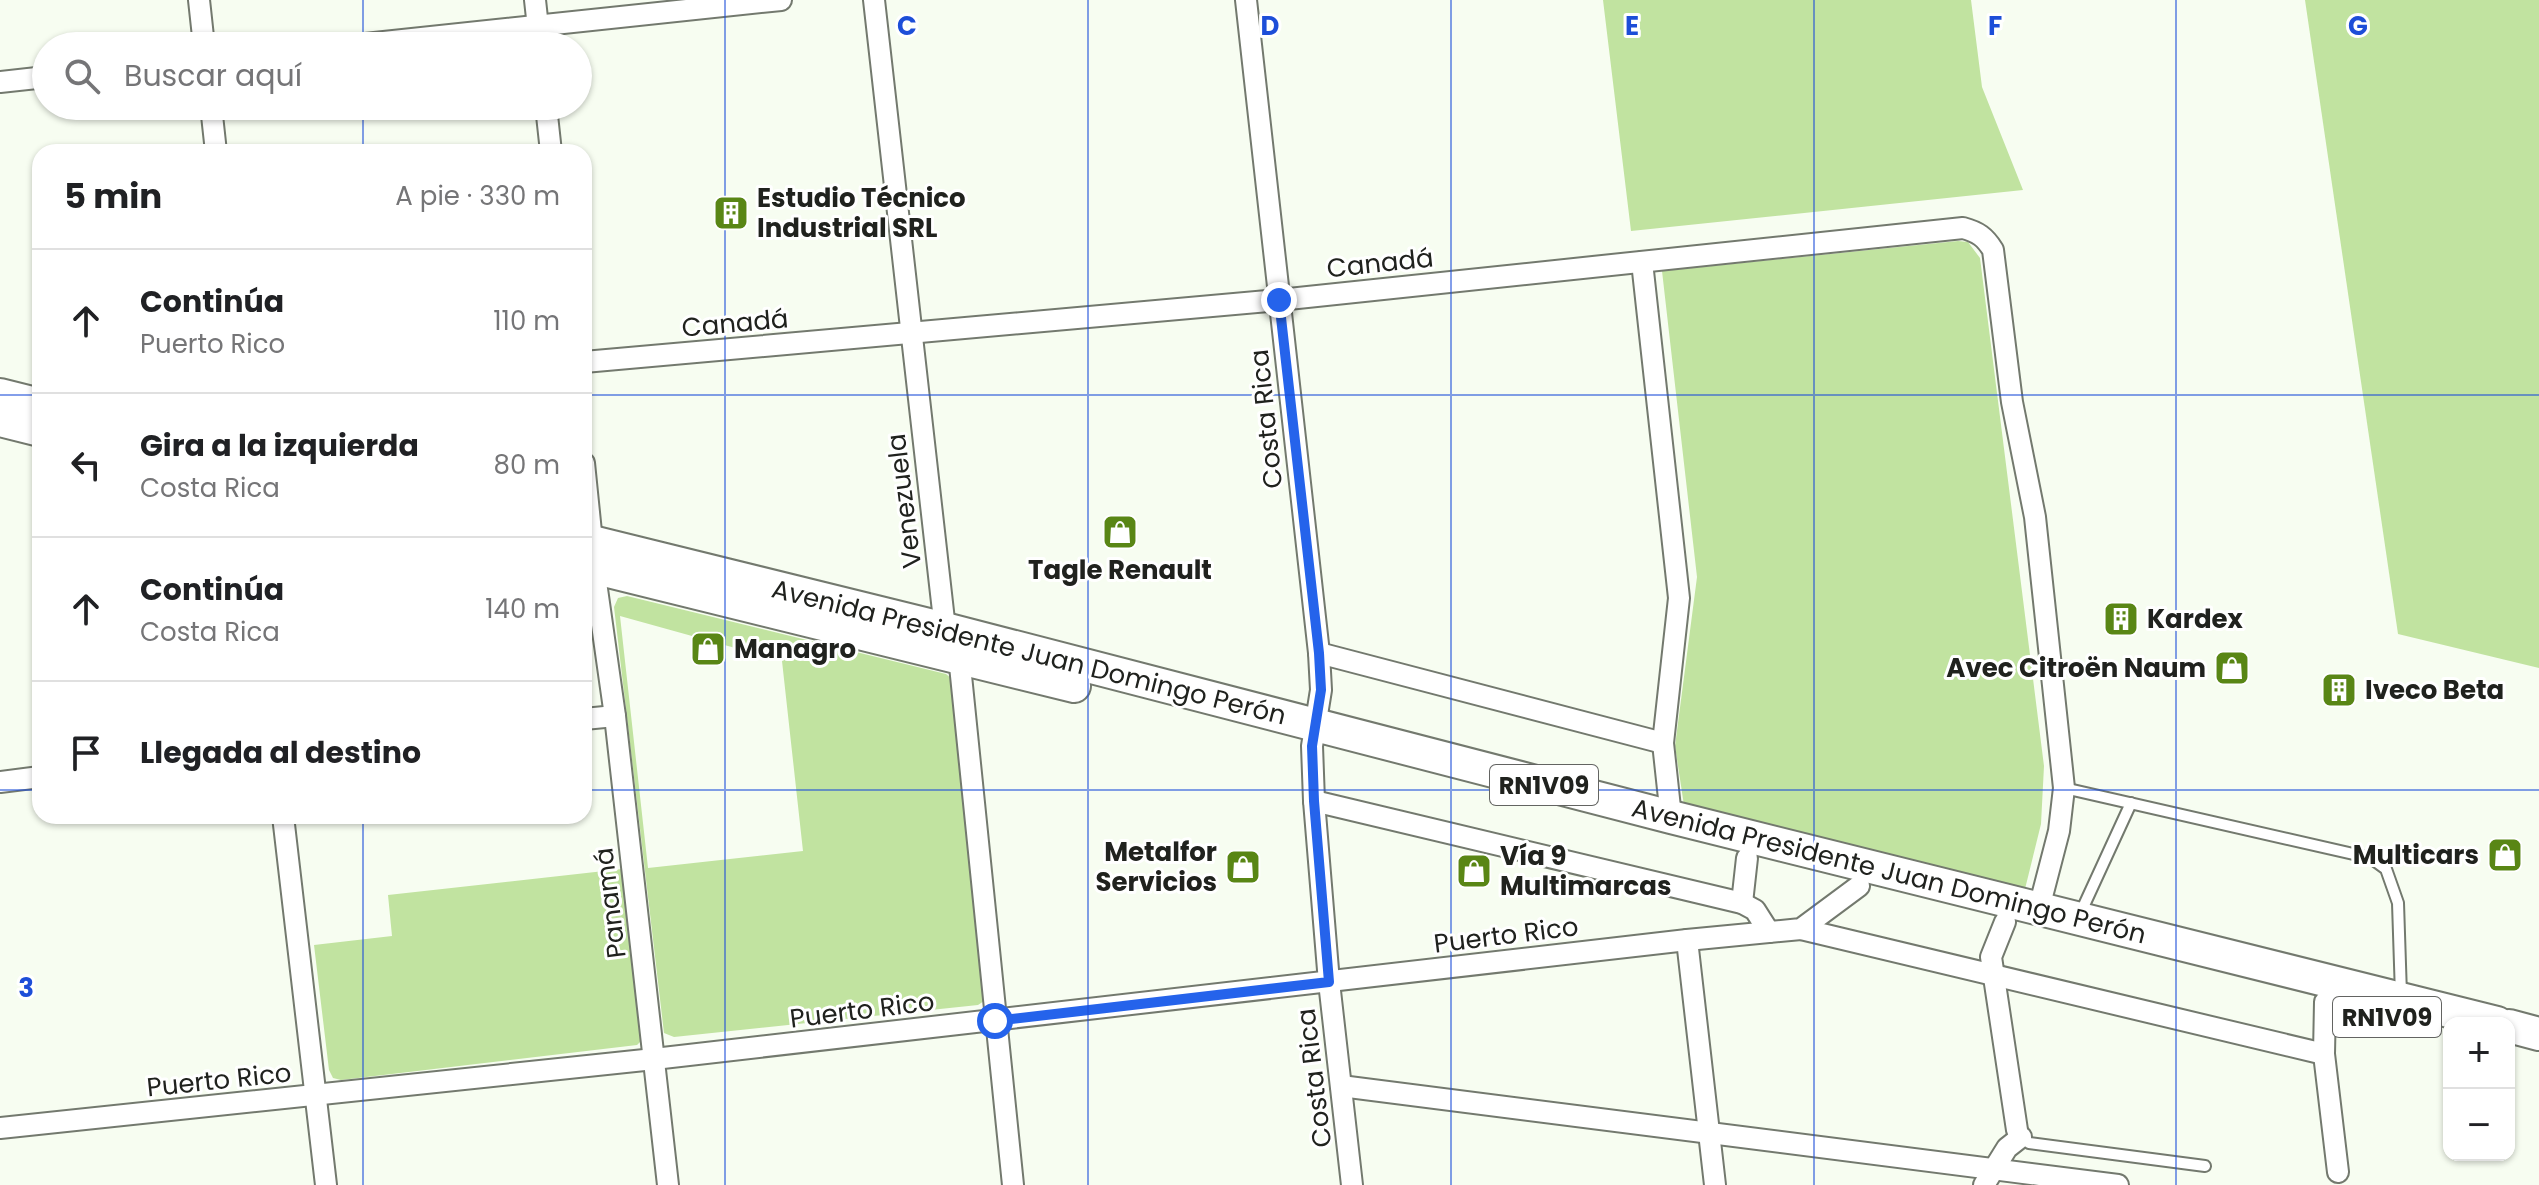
<!DOCTYPE html>
<html lang="es">
<meta charset="utf-8">
<style>
body{margin:0;font-family:Poppins,sans-serif;background:#f2f2f2;color:#202124}
.controls{position:absolute;right:24px;bottom:24px;display:grid;overflow:hidden;border-radius:16px;box-shadow:0 2px 6px #0004}
.controls button{width:72px;height:72px;display:grid;place-items:center;padding:0;border:0;border-bottom:2px solid #e0e0e0;background:#fff;color:#202124;font:40px sans-serif}
.stop{position:absolute;width:24px;height:24px;margin:-18px;border:6px solid #2563eb;border-radius:50%;background:#fff}
.stop.end{background:#2563eb;border-color:#fff;box-shadow:0 2px 8px #0008}
.list{margin:0;padding:0;list-style:none}
h2{display:flex;justify-content:space-between;align-items:center;height:104px;margin:0;padding:0 32px;font-size:34px}
h2 small{font-size:26px;font-weight:400;color:#757577}
.list li{display:grid;grid-template-columns:52px 1fr auto;gap:24px;align-items:center;box-sizing:border-box;height:144px;padding:0 32px;border-top:2px solid #e0e0e0}
.list b{display:block;font-size:30px;white-space:nowrap}
.list p{margin:0;font-size:26px;white-space:nowrap;color:#757577}
.list em{font-size:26px;font-style:normal;color:#757577}
.icon{flex:none;width:44px;height:44px;fill:none;stroke:currentColor;stroke-width:2;stroke-linecap:round;stroke-linejoin:round}
.map{position:relative;flex:none;width:2539px;height:1185px;overflow:hidden}
.search{position:absolute;background:#fff;box-shadow:0 2px 6px #0004;left:32px;top:32px;width:560px;height:88px;display:flex;align-items:center;gap:20px;box-sizing:border-box;padding:0 28px;border-radius:44px;color:#757577;font-size:30px}
.panel{position:absolute;background:#fff;box-shadow:0 2px 6px #0004;left:32px;top:144px;width:560px;height:680px;border-radius:24px}
.map>svg:first-child{display:block}
</style>
<div class="map">
<svg width="2539" height="1185" viewBox="0 0 2539 1185">
<rect width="100%" height="100%" fill="#f7fdf1"/>
<g fill="#c1e3a0" fill-rule="evenodd">
<polygon points="1603,0 1971,0 1982,87 2023,190 1631,231"/>
<polygon points="2305,0 2539,0 2539,668 2398,634"/>
<polygon points="1958,241 1968,242 1980,258 2044,766 2041,824 2024,893 1685,812 1675,746 1697,577 1662,271"/>
<path d="M627 596 946 674 952 679 984 1001 978 1005 674 1037 664 1033 614 607 618 598ZM620 616 782 661 803 851 648 868Z"/>
<polygon points="622,869 642,1032 640,1042 637,1045 341,1080 333,1078 329,1070 314,945 392,936 388,895"/>
</g>
<g fill="none" stroke-linecap="round" stroke-linejoin="round">
<defs>
<g id="service">
<polyline points="2064,788 2371,858 2386,869 2398,903 2401,995"/>
<polyline points="2080,914 2131,803"/>
<polyline points="2020,1135 2029,1143 2205,1166"/>
</g>
<g id="minor">
<polyline points="199,0 204,46"/>
<polyline points="535,0 540,46"/>
<polyline points="874,0 945,629 959,656 1013,1185"/>
<polyline points="1246,0 1319,653 1321,690 1312,746 1314,801 1329,982 1352,1185"/>
<polyline points="346,46 781,0"/>
<polyline points="0,82 46,77"/>
<polyline points="211,106 216,152"/>
<polyline points="546,106 551,152"/>
<polyline points="1642,262 1679,598 1663,743 1671,817"/>
<path d="M584 362 1279 300 1963 228C1978 232 1985 237 1993 250L2012 402 2035 517 2064 788 2059 831 2039 908"/>
<polyline points="584,463 592,542"/>
<polyline points="594,568 615,716 668,1185"/>
<polyline points="1319,653 1663,743"/>
<polyline points="584,719 615,716"/>
<polyline points="0,782 40,777"/>
<polyline points="1314,801 1742,903 1755,910 1769,932"/>
<polyline points="283,816 326,1185"/>
<polyline points="1742,903 1747,858"/>
<polyline points="2005,922 1991,957 2017,1130"/>
<polyline points="1801,929 2324,1054"/>
<polyline points="1687,940 1715,1185"/>
<polyline points="2325,1002 2324,1054 2338,1172"/>
<polyline points="1341,1086 2118,1185"/>
<polyline points="0,1128 654,1059 1687,940 1801,929 1859,886"/>
<polyline points="1984,1185 2007,1148 2021,1137"/>
</g>
<g id="primary">
<polyline points="0,395 40,405"/>
<polyline points="0,420 40,430"/>
<polyline points="584,540 945,629 1671,817 2497,1023"/>
<polyline points="584,565 1074,686"/>
<polyline points="2509,1026 2539,1034"/>
</g>
</defs>
<use href="#service" stroke="#73796e" stroke-width="14"/>
<use href="#minor" stroke="#73796e" stroke-width="24"/>
<use href="#primary" stroke="#73796e" stroke-width="36"/>
<use href="#service" stroke="#fff" stroke-width="10"/>
<use href="#minor" stroke="#fff" stroke-width="20"/>
<use href="#primary" stroke="#fff" stroke-width="32"/>
</g>
<g fill="none" stroke-linecap="round" stroke-linejoin="round">
<polyline stroke="#2563eb" stroke-width="10" points="995,1021 1329,982 1314,801 1312,746 1321,690 1319,653 1279,300"/>
</g>
<path fill="none" stroke="#1d4ed8" stroke-width="2" stroke-opacity="0.55" d="M363 0V46M725 0V1185M1088 0V1185M1451 0V1185M1814 0V1185M2176 0V1185M363 106V152M0 395H40M584 395H2539M0 790H40M584 790H2539M363 816V1185"/>
<defs>
<symbol id="building-square" viewBox="-11 -11 22 22"><rect x="-9" y="-9" width="18" height="18" rx="4" fill="#598615" stroke="#fff"/><path d="M-4-6H4V6H1V3H-1V6H-4ZM-2.5-4.3h1.7v1.8h-1.7ZM.8-4.3h1.7v1.8H.8ZM-2.5-1h1.7V.8h-1.7ZM.8-1h1.7V.8H.8Z" fill="#fff"/></symbol>
<symbol id="shop-square" viewBox="-11 -11 22 22"><rect x="-9" y="-9" width="18" height="18" rx="4" fill="#598615" stroke="#fff"/><path d="M-5-2.5h2.3a2.7 3.5 0 0 1 5.4 0H5L5.5 6h-11ZM-1.5-2.5h3a1.5 2.3 0 0 0-3 0Z" fill="#fff"/></symbol>
</defs>
<g fill-rule="evenodd">
<use href="#building-square" x="711" y="193" width="40" height="40"/>
<use href="#shop-square" x="1100" y="512" width="40" height="40"/>
<use href="#building-square" x="2101" y="599" width="40" height="40"/>
<use href="#shop-square" x="688" y="629" width="40" height="40"/>
<use href="#shop-square" x="2212" y="648" width="40" height="40"/>
<use href="#building-square" x="2319" y="670" width="40" height="40"/>
<use href="#shop-square" x="2485" y="835" width="40" height="40"/>
<use href="#shop-square" x="1223" y="847" width="40" height="40"/>
<use href="#shop-square" x="1454" y="851" width="40" height="40"/>
</g>
<g text-anchor="middle" dominant-baseline="central" stroke-width="6" stroke-linejoin="round" paint-order="stroke">
<g fill="#fff" stroke="#636462" stroke-width="2">
<rect x="1490" y="765" width="108" height="40" rx="6"/>
<rect x="2333" y="997" width="108" height="40" rx="6"/>
</g>
<g font-size="24" font-weight="bold" fill="#20221e">
<text x="1544" y="785">RN1V09</text>
<text x="2387" y="1017">RN1V09</text>
</g>
<g font-size="26" font-weight="bold" fill="#20221e" stroke="#fff" text-anchor="start">
<text x="757" y="198">Estudio Técnico<tspan x="757" dy="30">Industrial SRL</tspan></text>
<text x="1120" y="570" text-anchor="middle">Tagle Renault</text>
<text x="2147" y="619">Kardex</text>
<text x="734" y="649">Managro</text>
<text x="2206" y="668" text-anchor="end">Avec Citroën Naum</text>
<text x="2365" y="690">Iveco Beta</text>
<text x="1217" y="852" text-anchor="end">Metalfor<tspan x="1217" dy="30">Servicios</tspan></text>
<text x="2479" y="855" text-anchor="end">Multicars</text>
<text x="1500" y="856">Vía 9<tspan x="1500" dy="30">Multimarcas</tspan></text>
</g>
<g font-size="26" fill="#20221e" stroke="#fff">
<text transform="translate(1380 263) rotate(-6)">Canadá</text>
<text transform="translate(735 323) rotate(-5)">Canadá</text>
<text transform="translate(1266 419) rotate(-96)">Costa Rica</text>
<text transform="translate(904 501) rotate(-97)">Venezuela</text>
<text transform="translate(1029 652) rotate(14)">Avenida Presidente Juan Domingo Perón</text>
<text transform="translate(1889 871) rotate(14)">Avenida Presidente Juan Domingo Perón</text>
<text transform="translate(610 903) rotate(-97)">Panamá</text>
<text transform="translate(1506 935) rotate(-7)">Puerto Rico</text>
<text transform="translate(862 1010) rotate(-7)">Puerto Rico</text>
<text transform="translate(1314 1078) rotate(-97)">Costa Rica</text>
<text transform="translate(219 1080) rotate(-6)">Puerto Rico</text>
</g>
</g>
<g font-size="26" text-anchor="middle" font-weight="bold" fill="#1d4ed8" stroke="#fff" stroke-width="6" stroke-linejoin="round" paint-order="stroke">
<text x="907" y="35">C</text>
<text x="1270" y="35">D</text>
<text x="1632" y="35">E</text>
<text x="1995" y="35">F</text>
<text x="2358" y="35">G</text>
<text x="26" y="997">3</text>
</g>
</svg>
<div class="controls">
<button>+</button>
<button>−</button>
</div>
<div class="stop" style="left:995px;top:1021px"></div>
<div class="stop end" style="left:1279px;top:300px"></div>
<div class="search"><svg class="icon" aria-label="search" viewBox="0 0 24 24"><circle cx="10" cy="10" r="6"/><path d="M15 15l6 6"/></svg>Buscar aquí</div>
<section class="panel">
<h2>5 min<small>A pie · 330 m</small></h2>
<ul class="list">
<li><svg class="icon" aria-label="ahead" viewBox="0 0 24 24"><path d="M12 20V5M6 11l6-6 6 6"/></svg><div><b>Continúa</b><p>Puerto Rico</p></div><em>110 m</em></li>
<li><svg class="icon" aria-label="left" viewBox="0 0 24 24"><path d="M17 20v-9H6M10 6l-5 5 5 5"/></svg><div><b>Gira a la izquierda</b><p>Costa Rica</p></div><em>80 m</em></li>
<li><svg class="icon" aria-label="ahead" viewBox="0 0 24 24"><path d="M12 20V5M6 11l6-6 6 6"/></svg><div><b>Continúa</b><p>Costa Rica</p></div><em>140 m</em></li>
<li><svg class="icon" aria-label="arrive" viewBox="0 0 24 24"><path d="M6 21V4h12l-3 4 3 4H6"/></svg><div><b>Llegada al destino</b></div></li>
</ul>
</section>
</div>
